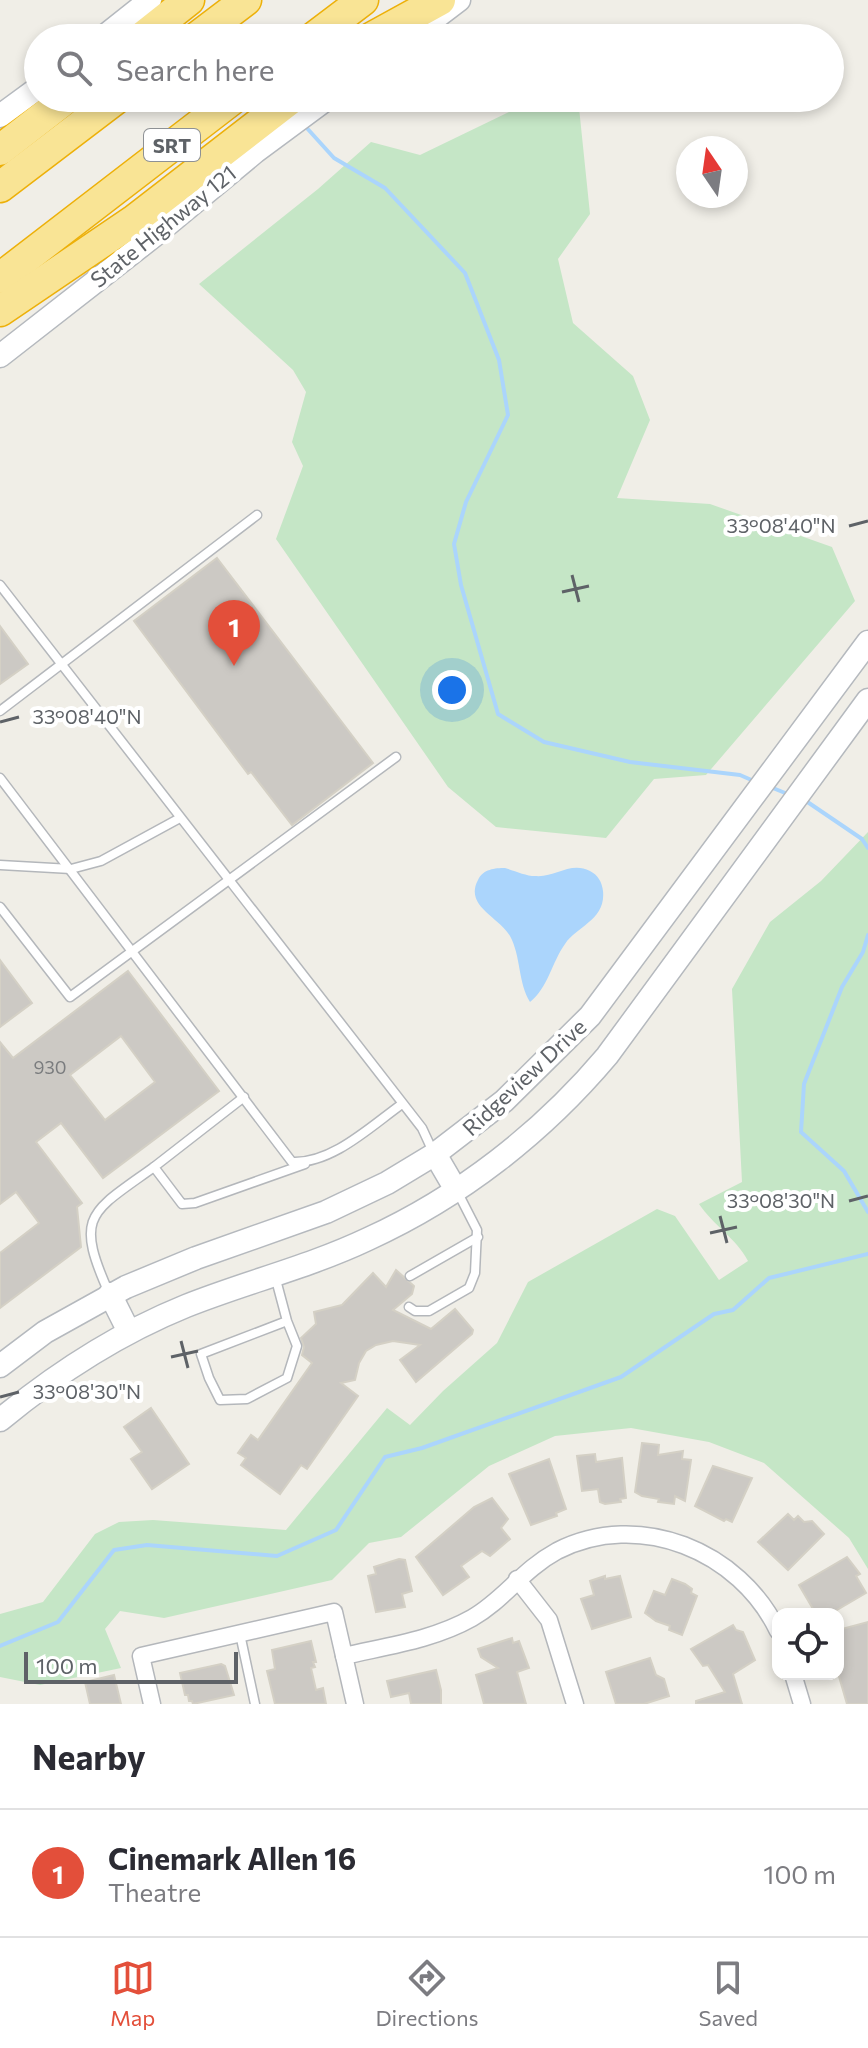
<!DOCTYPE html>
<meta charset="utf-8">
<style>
body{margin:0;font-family:Commissioner,sans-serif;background:#f2f2f3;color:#2b2b33}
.controls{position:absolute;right:24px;bottom:24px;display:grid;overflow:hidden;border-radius:16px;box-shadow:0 4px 12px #0003}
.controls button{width:72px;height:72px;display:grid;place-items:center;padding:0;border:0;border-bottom:2px solid #e1e1e2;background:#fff;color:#2b2b33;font:40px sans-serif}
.compass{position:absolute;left:676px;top:136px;width:72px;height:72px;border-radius:50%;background:#fff;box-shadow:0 4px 12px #0003;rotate:347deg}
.scale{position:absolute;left:24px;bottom:20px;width:214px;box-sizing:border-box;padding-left:8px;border:4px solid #5e6267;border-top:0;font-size:22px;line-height:28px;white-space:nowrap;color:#5e6267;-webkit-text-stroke:6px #fff;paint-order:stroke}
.you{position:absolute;left:452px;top:690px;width:28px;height:28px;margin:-20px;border:6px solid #fff;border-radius:50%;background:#1a73e8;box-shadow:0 0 0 12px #1a73e833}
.badge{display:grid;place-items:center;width:52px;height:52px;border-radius:50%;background:#e34f3a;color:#fff;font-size:26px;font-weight:700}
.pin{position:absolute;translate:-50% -66px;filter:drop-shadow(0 2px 4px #0008)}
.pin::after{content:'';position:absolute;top:42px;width:28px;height:24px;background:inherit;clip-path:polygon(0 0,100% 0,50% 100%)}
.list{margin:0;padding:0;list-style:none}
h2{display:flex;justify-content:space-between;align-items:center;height:104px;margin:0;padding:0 32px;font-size:34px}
h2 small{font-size:26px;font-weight:400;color:#7c7c81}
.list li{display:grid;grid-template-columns:52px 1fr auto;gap:24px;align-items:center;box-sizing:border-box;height:128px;padding:0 32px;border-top:2px solid #e1e1e2}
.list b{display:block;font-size:30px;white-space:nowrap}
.list p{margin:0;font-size:26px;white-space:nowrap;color:#7c7c81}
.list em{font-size:26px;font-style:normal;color:#7c7c81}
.icon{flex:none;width:44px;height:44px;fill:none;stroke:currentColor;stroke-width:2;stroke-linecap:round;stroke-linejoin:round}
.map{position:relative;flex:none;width:868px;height:1704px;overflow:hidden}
.search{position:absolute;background:#fff;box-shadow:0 4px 12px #0003;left:24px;right:24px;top:24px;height:88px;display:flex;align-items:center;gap:20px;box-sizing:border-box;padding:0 28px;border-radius:44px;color:#7c7c81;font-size:30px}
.sheet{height:232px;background:#fff}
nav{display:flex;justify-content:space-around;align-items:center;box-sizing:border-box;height:112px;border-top:2px solid #e1e1e2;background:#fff;font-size:22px;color:#7c7c81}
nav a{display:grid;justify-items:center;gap:4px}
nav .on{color:#e34f3a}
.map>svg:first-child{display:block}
</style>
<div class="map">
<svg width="868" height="1704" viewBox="0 0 868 1704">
<rect width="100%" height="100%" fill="#f0eee7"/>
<g fill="#c5e6c6">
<polygon points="538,98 578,98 590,214 558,259 573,323 633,376 650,420 617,498 710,504 832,547 855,601 706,775 654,779 606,838 496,827 448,787 276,539 303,466 292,442 306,392 293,370 199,284 318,189 371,142 420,155"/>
<path d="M868 832V1569L849 1538 764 1463 709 1442 631 1428 555 1436 489 1466 401 1537 369 1543 332 1580 164 1618 120 1611 105 1629 121 1668 40 1685 0 1677V1614L43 1602 95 1534 119 1522 153 1520 286 1530 387 1408 410 1425 443 1391 497 1343 528 1282 657 1209 675 1216 719 1280 748 1261C736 1238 713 1225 699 1204L742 1182 732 989 770 922 821 881Z"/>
</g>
<path fill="#abd5fc" d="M505 868C515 871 526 876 535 876 555 878 570 861 590 871 598 875 602 882 603 891 606 920 577 926 565 944 552 962 548 988 530 1002 518 983 521 956 510 936 499 917 464 906 478 880 483 869 495 868 505 868Z"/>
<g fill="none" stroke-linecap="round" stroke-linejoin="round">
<g stroke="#abd5fc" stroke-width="4">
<polyline points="305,126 334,158 385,188 465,273 499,360 508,415 466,502 454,544 461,585 498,714 544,742 630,762 740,775 756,782"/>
<polyline points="768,786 790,795"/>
<polyline points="806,801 862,839 868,848"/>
<polyline points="868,935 863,952 842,987 804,1084 801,1132 844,1171 868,1212"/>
<polyline points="0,1646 58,1622 114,1550 147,1545 277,1556 336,1530 385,1457 422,1448 621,1377 714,1314 733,1310 769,1278 868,1254"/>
</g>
</g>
<g fill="#ccc9c4" stroke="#d4d0c5" stroke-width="2" fill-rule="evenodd">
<polygon points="217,558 373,763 292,825 251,772 248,774 134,621"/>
<polygon points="0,626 28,664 0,684"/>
<polygon points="0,960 32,1003 0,1027"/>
<path d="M128 971 219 1091 103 1178 61 1123 36 1142 82 1203 77 1207 81 1247 0 1308V1253L39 1223 16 1192 0 1204V1042L13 1058ZM121 1036 155 1082 105 1120 70 1075Z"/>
<polygon points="396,1270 414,1286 412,1294 393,1310 431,1329 455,1309 473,1330 472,1334 416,1382 400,1360 420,1345 393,1341 376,1345 366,1351 359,1363 355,1380 341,1383 358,1396 307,1469 301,1465 280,1494 241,1465 246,1458 238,1453 251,1435 258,1440 312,1363 302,1355 304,1347 301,1338 316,1324 314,1312 342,1305 373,1273 386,1287"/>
<polygon points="151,1408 189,1464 152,1489 131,1459 142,1452 124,1427"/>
<polygon points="642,1443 659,1445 658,1455 683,1451 682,1459 691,1460 685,1501 675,1496 674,1504 658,1502 659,1499 642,1496 635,1492"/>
<polygon points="595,1454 596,1462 622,1458 626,1498 620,1499 621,1502 605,1504 600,1502 598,1489 582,1491 577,1456"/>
<polygon points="549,1459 566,1509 556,1513 557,1516 531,1525 509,1474"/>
<polygon points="713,1466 752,1478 732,1522 726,1519 724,1521 695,1506"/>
<polygon points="492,1498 508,1519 501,1528 510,1539 490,1556 482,1551 461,1566 469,1577 443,1595 416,1557 474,1507"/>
<polygon points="788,1514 794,1520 798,1516 804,1522 812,1521 824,1534 788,1570 758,1542"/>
<polygon points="847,1557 860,1574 856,1576 866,1593 830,1614 816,1614 799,1585"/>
<polygon points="399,1559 405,1560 412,1591 402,1594 405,1607 376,1612 368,1576 376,1574 374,1567"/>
<polygon points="605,1576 605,1579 620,1576 631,1617 592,1629 581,1599 594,1595 590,1581"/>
<polygon points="672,1579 685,1584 692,1589 691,1593 697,1596 682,1635 669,1630 670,1626 656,1621 645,1613 654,1591 665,1595"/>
<polygon points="868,1622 868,1704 847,1704 838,1673 838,1630"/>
<polygon points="733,1625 736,1630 743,1632 755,1660 733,1674 742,1704 696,1704 696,1701 725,1692 708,1665 703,1666 691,1649"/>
<polygon points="512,1638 513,1643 519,1641 529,1668 517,1672 526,1704 484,1704 476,1675 498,1668 481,1657 478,1649"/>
<polygon points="311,1641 316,1662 313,1662 315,1667 311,1668 316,1690 323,1688 326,1704 275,1704 267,1671 275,1669 272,1650"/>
<polygon points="650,1658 656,1675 664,1679 669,1696 644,1704 616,1704 606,1672"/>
<polygon points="221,1664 225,1666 234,1695 193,1704 192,1701 189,1701 188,1695 185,1695 180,1673"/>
<polygon points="436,1670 441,1690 441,1704 411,1704 409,1693 391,1697 387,1681"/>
<polygon points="114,1675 121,1704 90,1704 85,1682"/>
</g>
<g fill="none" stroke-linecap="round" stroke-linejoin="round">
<defs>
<g id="lane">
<polyline points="0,585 422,1128 434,1154"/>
<polyline points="0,711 257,515"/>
<path d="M0 778 292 1162C332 1164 371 1126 402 1104"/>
<polyline points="0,865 71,869 101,861 180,818"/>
<polyline points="0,907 70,997 396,757"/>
<polyline points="244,1097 154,1167 182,1204 195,1203 305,1164"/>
<polyline points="275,1276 287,1321 297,1346 287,1378 247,1399 220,1400 209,1378 201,1354 287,1321"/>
<polyline points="410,1276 478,1237"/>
<path d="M109 1293C74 1215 90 1213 154 1167"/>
<polyline points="409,1307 415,1311 429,1311 469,1288 475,1273 477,1230 457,1191"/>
<polyline points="240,1634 255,1704"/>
</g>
<g id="street">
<polyline points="517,1579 549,1620 575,1704"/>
<path d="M344 1656C387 1646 433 1640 472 1618 504 1600 522 1570 557 1551 639 1509 740 1551 778 1631"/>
<polyline points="793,1674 802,1704"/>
<polyline points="152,1704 141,1656 334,1612 355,1704"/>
</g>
<g id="secondary">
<polyline points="102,38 150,0"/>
<polyline points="409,38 459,0"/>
<polyline points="0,116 38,88"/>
<polyline points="0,356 155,235 255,152 328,98"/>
<polyline points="435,1154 456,1190"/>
<polyline points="110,1294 129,1332"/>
<polyline points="0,1366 45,1332 126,1287 196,1258 326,1212 387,1183 435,1154 504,1101 590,1016 868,642"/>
<path d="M0 1420C57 1373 117 1334 186 1306 246 1282 309 1267 368 1239 460 1197 542 1133 607 1056L868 700"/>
</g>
<g id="highway">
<polyline points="141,38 189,0"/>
<polyline points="196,38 246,0"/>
<polyline points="313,38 363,0"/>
<polyline points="371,38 440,0"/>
<polyline points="0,150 67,98"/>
<polyline points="0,187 117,98"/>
<polyline points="0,278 234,98"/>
<polyline points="0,311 133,221 292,98"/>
</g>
</defs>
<use href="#lane" stroke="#b4b7bb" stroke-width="11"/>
<use href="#street" stroke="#b4b7bb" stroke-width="19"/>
<use href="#secondary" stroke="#b5b9be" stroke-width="25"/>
<use href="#highway" stroke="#edb009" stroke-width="33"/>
<use href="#lane" stroke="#fff" stroke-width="8"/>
<use href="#street" stroke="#fff" stroke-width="16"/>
<use href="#secondary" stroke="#fff" stroke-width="22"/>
<use href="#highway" stroke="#f9e495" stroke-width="30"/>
</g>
<path fill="none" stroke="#5e6267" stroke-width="3" d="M849 526 868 521M572 575 579 602M562 592 589 586M0 722 19 717M849 1201 868 1196M720 1216 727 1243M710 1233 737 1227M181 1341 188 1368M171 1357 198 1351M0 1397 19 1392"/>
<g text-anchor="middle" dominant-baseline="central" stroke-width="8" stroke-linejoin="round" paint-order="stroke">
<g font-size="18" fill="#7a7c7e">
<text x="50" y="1067">930</text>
</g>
<rect fill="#fff" stroke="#8e9195" stroke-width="2" x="144" y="129" width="56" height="32" rx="6"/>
<g font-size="20" font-weight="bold" fill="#5e6267">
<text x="172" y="145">SRT</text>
</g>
<g font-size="22" fill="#5e6267" stroke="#fff">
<text transform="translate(163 226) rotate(-39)">State Highway 121</text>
<text transform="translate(524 1077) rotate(-43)">Ridgeview Drive</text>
</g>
</g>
<g font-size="20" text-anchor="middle" fill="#5e6267" stroke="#fff" stroke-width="8" stroke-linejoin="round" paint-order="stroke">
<text x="781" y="533">33°08'40"N</text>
<text x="87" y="724">33°08'40"N</text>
<text x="781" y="1208">33°08'30"N</text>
<text x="87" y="1399">33°08'30"N</text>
</g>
</svg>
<div class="controls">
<button><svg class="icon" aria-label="locate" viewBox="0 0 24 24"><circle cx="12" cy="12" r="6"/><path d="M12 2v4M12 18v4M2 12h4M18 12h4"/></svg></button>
</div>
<svg class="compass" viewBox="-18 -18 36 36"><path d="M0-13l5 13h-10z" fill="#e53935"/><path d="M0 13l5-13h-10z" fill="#7c7c81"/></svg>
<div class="scale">100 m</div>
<div class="you"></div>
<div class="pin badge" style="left:234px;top:666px">1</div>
<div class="search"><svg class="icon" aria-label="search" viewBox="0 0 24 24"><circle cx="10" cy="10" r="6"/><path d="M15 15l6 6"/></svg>Search here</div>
</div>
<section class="sheet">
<h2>Nearby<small></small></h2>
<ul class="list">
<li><span class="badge">1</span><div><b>Cinemark Allen 16</b><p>Theatre</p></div><em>100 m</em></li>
</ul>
</section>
<nav>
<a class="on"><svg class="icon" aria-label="map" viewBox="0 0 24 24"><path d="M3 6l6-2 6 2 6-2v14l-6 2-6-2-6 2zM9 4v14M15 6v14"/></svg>Map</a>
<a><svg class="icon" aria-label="directions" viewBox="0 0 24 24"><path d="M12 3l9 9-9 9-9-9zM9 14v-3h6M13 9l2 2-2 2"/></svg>Directions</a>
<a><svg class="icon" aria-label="saved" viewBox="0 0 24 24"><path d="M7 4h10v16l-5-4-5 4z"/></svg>Saved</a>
</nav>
